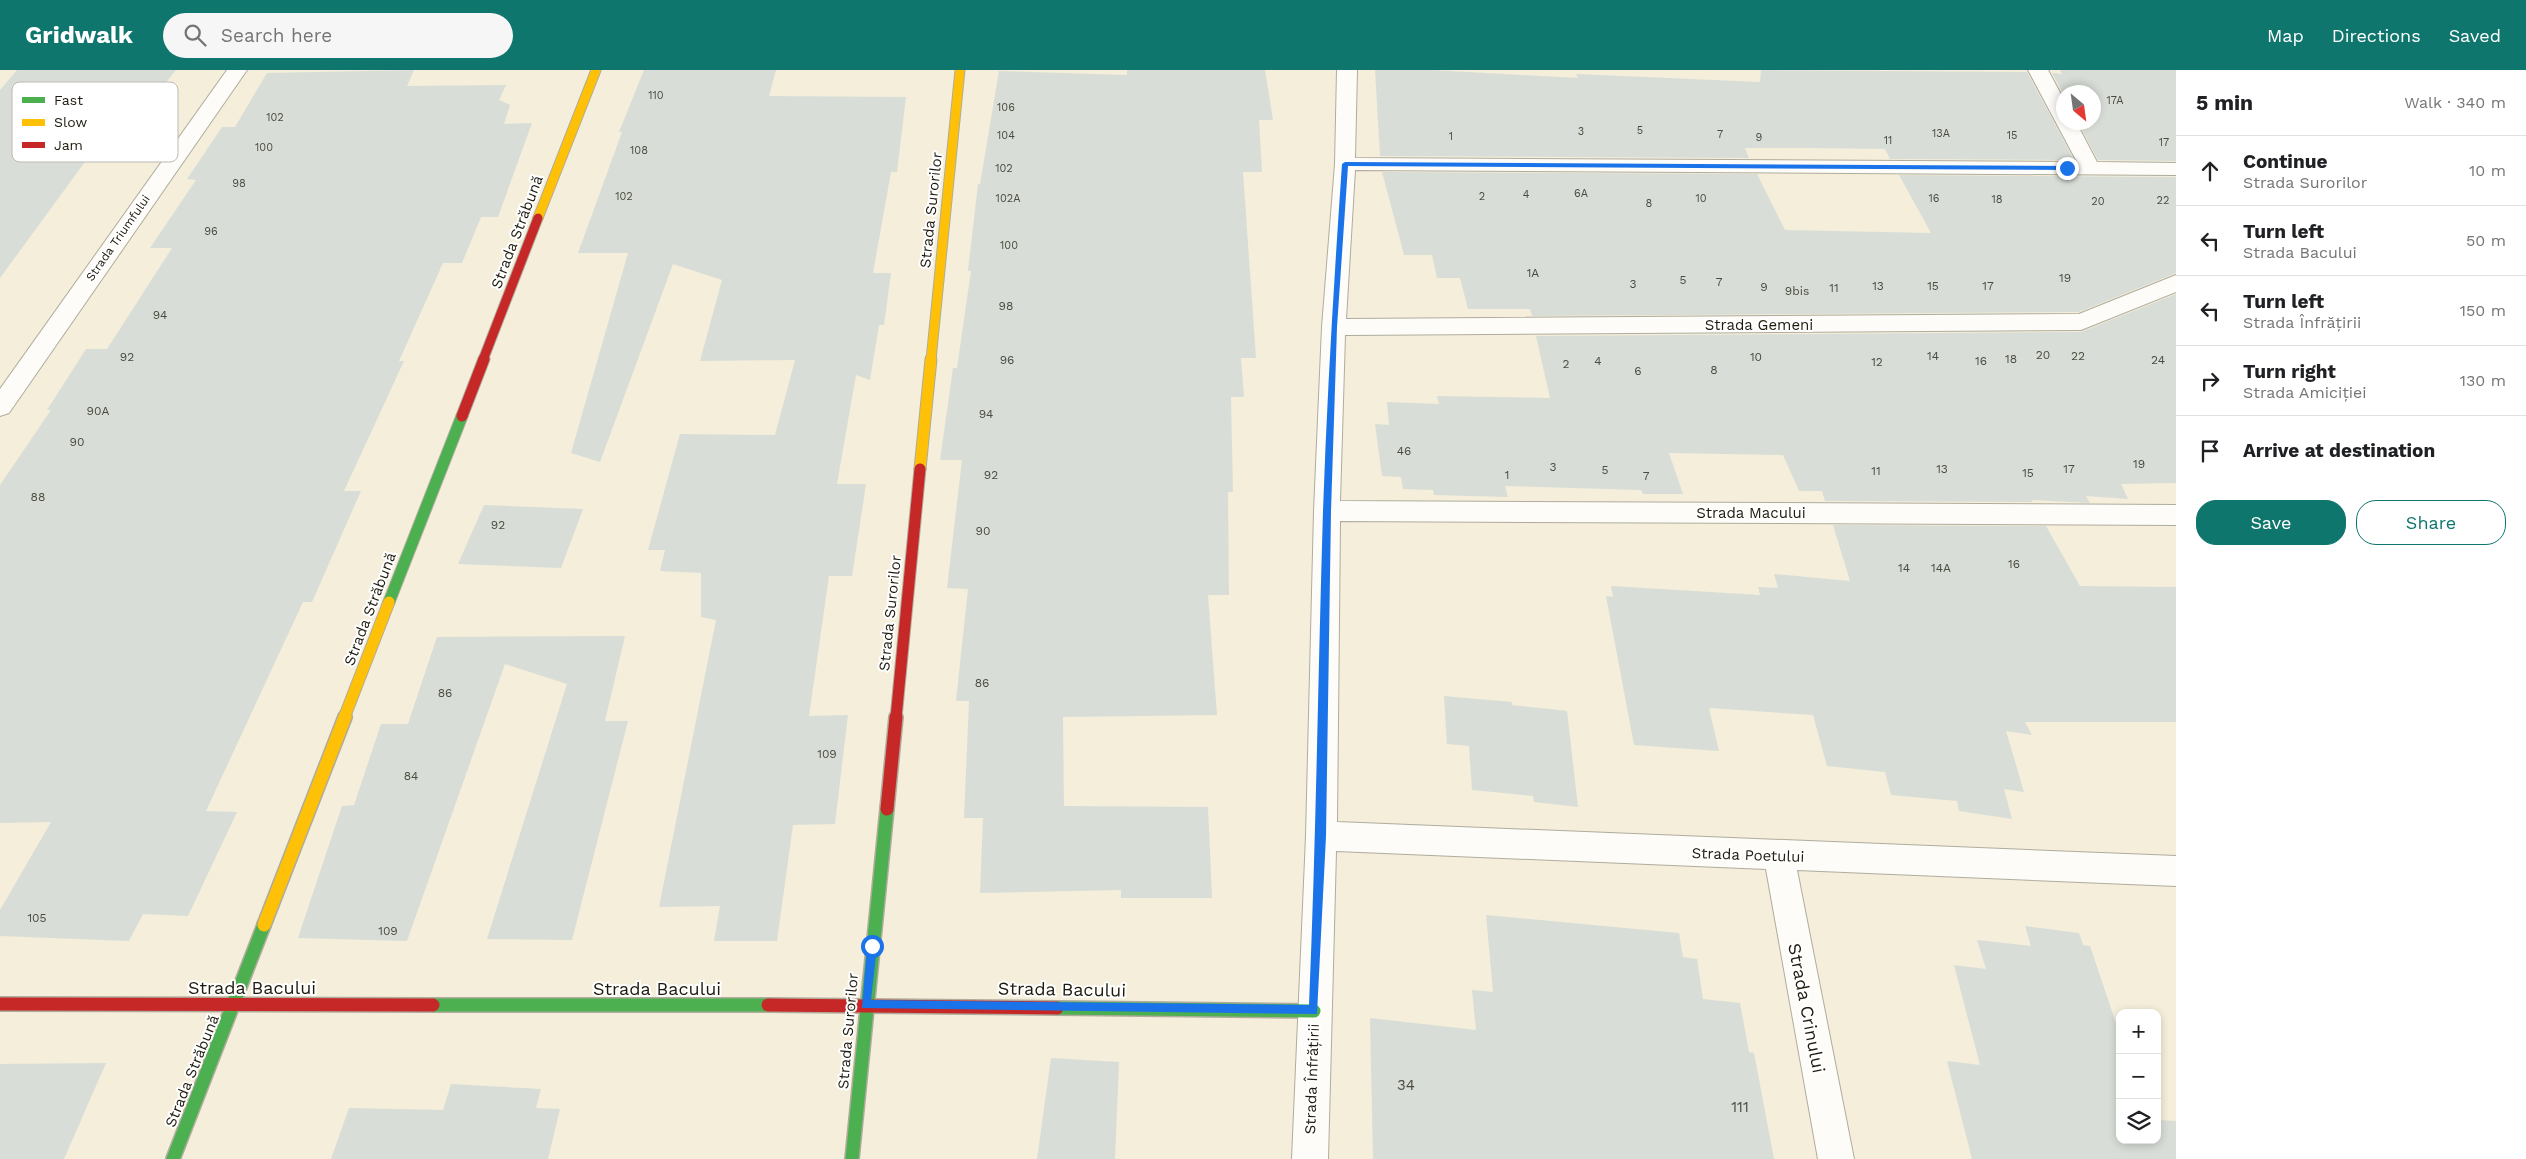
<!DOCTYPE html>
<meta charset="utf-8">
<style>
body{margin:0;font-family:"Work Sans",sans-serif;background:#f6f6f6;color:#202124}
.controls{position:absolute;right:15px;bottom:15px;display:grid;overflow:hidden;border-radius:10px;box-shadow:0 2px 8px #0003}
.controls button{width:45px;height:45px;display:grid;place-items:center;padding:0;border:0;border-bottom:1px solid #e0e0e0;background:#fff;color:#202124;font:25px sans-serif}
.compass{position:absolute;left:2056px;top:15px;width:45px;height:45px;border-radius:50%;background:#fff;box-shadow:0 2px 8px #0003;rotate:151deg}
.stop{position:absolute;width:15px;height:15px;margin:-11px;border:4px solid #1a73e8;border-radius:50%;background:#fff}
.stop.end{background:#1a73e8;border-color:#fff;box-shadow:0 1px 5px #0008}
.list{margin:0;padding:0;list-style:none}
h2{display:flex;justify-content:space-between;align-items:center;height:65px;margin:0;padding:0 20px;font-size:21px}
h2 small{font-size:16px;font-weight:400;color:#757577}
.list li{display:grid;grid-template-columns:32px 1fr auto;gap:15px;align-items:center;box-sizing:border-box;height:70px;padding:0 20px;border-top:1px solid #e0e0e0}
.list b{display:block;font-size:19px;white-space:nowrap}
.list p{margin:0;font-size:16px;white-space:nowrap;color:#757577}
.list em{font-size:16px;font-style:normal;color:#757577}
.actions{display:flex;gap:10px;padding:15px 20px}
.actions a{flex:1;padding:11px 0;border:1px solid #0f766e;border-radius:20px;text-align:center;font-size:18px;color:#0f766e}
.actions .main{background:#0f766e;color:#fff}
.icon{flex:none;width:28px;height:28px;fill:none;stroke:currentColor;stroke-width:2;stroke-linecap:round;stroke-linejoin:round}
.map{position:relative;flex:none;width:2176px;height:1089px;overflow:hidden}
header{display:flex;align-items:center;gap:30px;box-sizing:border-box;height:70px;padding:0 25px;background:#0f766e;color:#fff}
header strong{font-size:24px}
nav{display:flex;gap:28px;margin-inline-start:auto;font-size:18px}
.search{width:350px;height:45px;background:#f6f6f6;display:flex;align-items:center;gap:12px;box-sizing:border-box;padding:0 18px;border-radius:28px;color:#757577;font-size:19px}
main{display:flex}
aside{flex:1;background:#fff}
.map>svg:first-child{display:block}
</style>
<header>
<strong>Gridwalk</strong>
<div class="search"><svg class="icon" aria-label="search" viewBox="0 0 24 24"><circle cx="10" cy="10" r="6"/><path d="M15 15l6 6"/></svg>Search here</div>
<nav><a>Map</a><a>Directions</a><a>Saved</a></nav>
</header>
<main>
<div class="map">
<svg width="2176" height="1089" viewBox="0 0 2176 1089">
<rect width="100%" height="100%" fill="#f4eeda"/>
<g fill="#d8ded7">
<polygon points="17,0 176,0 105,89 87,89 0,208 0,20"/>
<polygon points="414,0 407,16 506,15 499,30 510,35 504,54 532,53 498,147 481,147 462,193 443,193 399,291 404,291 344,421 361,421 312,532 303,532 206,741 237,742 188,846 143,844 129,871 0,866 0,840 51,752 0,753 0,415 51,340 47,340 86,279 107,279 172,178 150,178 196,110 187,109 222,57 235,57 267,3"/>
<polygon points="644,0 776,0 769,26 906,27 897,102 891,102 873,203 891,203 884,255 879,255 870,310 856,305 837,414 866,414 852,506 829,506 809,646 848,645 835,754 793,755 777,871 714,871 720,836 659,837 716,550 701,547 701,503 660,501 665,480 648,480 680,364 775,365 795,290 700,291 722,210 673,194 600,392 571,383 628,183 578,183 622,62 619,62"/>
<polygon points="1127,0 1265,0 1273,50 1259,50 1262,102 1243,102 1256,288 1241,288 1244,327 1231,327 1233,422 1228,422 1229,525 1208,525 1217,645 1063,647 1064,736 1208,737 1212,828 1121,828 1121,820 980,823 983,748 964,748 969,631 956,631 968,519 947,518 962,390 940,390 953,298 957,298 971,201 968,201 978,114 980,114 999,1 1127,5"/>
<polygon points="1375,0 1433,0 1578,8 1576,4 1760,12 1761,0 2027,2 2074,90 1890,89 1885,79 1813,78 1745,78 1749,88 1380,86"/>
<polygon points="2060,0 2176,0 2176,91 2098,90 2078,52 2094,52 2094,22 2064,22 2064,25 2052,3 2062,4"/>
<polygon points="1382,102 1757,104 1785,160 1931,163 1899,105 2176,107 2176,203 2079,242 1532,246 1530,239 1468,239 1460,208 1437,208 1432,185 1404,185"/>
<polygon points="2176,224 2176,413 2121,414 2128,429 2086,426 2090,433 2031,430 2033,432 1825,431 1822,421 1799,421 1783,385 1669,383 1683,424 1643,424 1641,420 1505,416 1508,427 1434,425 1433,420 1403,419 1401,407 1382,406 1375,354 1389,355 1387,332 1439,334 1437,326 1550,328 1536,266 2081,262"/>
<polygon points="484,435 583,439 561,498 458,494"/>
<polygon points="1833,455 2046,456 2080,516 2176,517 2176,652 2025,652 2032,665 2006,661 2024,722 2004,719 2012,749 1959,741 1957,731 1891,725 1885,702 1827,696 1813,645 1709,638 1719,681 1634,675 1606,526 1613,527 1611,516 1760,525 1758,517 1778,518 1774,504 1850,511"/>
<polygon points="625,566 605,651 628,651 572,870 487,869 567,614 505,594 407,871 298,868 342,736 354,735 381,654 408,654 437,567"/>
<polygon points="1444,626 1512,632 1512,635 1567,641 1578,737 1534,732 1533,726 1472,720 1469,676 1447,674"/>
<polygon points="1486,845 1679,863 1683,887 1697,889 1703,929 1740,933 1749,982 1754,983 1774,1089 1373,1089 1370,948 1476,960 1472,920 1493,922"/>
<polygon points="2025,856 2079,863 2083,875 2090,876 2120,965 2120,1070 2157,1070 2157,1050 2176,1051 2176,1089 1972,1089 1947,991 1980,995 1954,895 1986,899 1977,870 2031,876"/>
<polygon points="1051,988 1119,992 1115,1089 1037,1089"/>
<polygon points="106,993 64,1089 0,1089 0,994"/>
<polygon points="451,1014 541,1019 536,1038 560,1039 548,1089 331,1089 349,1038 443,1040"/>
</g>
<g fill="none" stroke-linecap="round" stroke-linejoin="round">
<defs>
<g id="street">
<polygon points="227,0 247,0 9,343 0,346 0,319"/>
<polygon points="1337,0 1357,0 1355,88 2077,92 2028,0 2048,0 2064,30 2064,52 2076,52 2097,92 2176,93 2176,105 1355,100 1346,249 2079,244 2176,205 2176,222 2081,260 1345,265 1340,431 2176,435 2176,455 1340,451 1337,752 2176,786 2176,816 1797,800 1854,1089 1818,1089 1766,799 1336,781 1328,1089 1292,1089 1306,766 1314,441 1322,257 1335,94"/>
</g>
<polyline id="fast-far1" points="389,532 462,346"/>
<g id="fast">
<polyline points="433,935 768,935"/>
<polyline points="1057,938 1314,941"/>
<polyline points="173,1089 264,855"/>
<polyline points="852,1089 887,739"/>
</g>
<g id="slow-far2">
<polyline points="538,148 596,0"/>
<polyline points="931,290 960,0"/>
</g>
<g id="slow-far1">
<polyline points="920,399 931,289"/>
<polyline points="344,648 389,532"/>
</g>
<polyline id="slow" points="264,855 345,647"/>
<polyline id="jam-far2" points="483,290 538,148"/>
<g id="jam-far1">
<polyline points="462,346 484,289"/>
<polyline points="896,648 920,399"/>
</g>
<g id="jam">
<polyline points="887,739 896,647"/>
<polyline points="0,934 433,935"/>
<polyline points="768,935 1057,938"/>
</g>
</defs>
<use href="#street" stroke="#b0ac9d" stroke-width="2"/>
<use href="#fast-far1" stroke="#b0ac9d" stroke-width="13"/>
<use href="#fast" stroke="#b0ac9d" stroke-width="16"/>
<use href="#slow-far2" stroke="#b0ac9d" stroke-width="11"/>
<use href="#slow-far1" stroke="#b0ac9d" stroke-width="13"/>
<use href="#slow" stroke="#b0ac9d" stroke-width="16"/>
<use href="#jam-far2" stroke="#b0ac9d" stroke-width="11"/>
<use href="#jam-far1" stroke="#b0ac9d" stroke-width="13"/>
<use href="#jam" stroke="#b0ac9d" stroke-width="16"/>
<use href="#street" fill="#fdfcf9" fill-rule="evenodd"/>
<use href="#fast-far1" stroke="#4caf50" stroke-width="11"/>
<use href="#fast" stroke="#4caf50" stroke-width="13"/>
<use href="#slow-far2" stroke="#ffc107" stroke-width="9"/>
<use href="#slow-far1" stroke="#ffc107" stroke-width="11"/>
<use href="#slow" stroke="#ffc107" stroke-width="13"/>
<use href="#jam-far2" stroke="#c62828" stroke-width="9"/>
<use href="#jam-far1" stroke="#c62828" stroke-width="11"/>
<use href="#jam" stroke="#c62828" stroke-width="13"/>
</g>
<path fill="#1a73e8" d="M1345 92 2067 96 2070 98 2067 100 1348 96 1337 257 1331 441 1326 766 1317 944 862 938 867 876 872 871 877 876 871 930 1309 935C1316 771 1318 606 1323 441 1327 325 1334 210 1342 94Z"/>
<g text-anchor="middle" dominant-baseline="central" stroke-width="4" stroke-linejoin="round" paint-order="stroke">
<g font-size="11" fill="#4c4b40">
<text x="656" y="25">110</text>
<text x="2115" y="30">17A</text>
<text x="1006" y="37">106</text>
<text x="275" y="47">102</text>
<text x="1640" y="60">5</text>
<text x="1581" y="61">3</text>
<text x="1941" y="63">13A</text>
<text x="1720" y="64">7</text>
<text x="1006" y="65">104</text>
<text x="2012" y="65">15</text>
<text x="1451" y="66">1</text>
<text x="1759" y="67">9</text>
<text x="1888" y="70">11</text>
<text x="2164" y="72">17</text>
<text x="264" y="77">100</text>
<text x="639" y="80">108</text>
<text x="1004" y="98">102</text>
<text x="239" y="113">98</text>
<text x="1581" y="123">6A</text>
<text x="1526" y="124">4</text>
<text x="624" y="126">102</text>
<text x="1482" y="126">2</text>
<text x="1008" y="128">102A</text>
<text x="1701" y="128">10</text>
<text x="1934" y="128">16</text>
<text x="1997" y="129">18</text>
<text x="2163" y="130">22</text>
<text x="2098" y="131">20</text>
<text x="1649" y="133">8</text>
<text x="211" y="161">96</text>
<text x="1009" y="175">100</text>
</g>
<g font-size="12" fill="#1e1a0d" stroke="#fff">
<text transform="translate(118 168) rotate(-55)">Strada Triumfului</text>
</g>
<g font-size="12" fill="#4c4b40">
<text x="1533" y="203">1A</text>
<text x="2065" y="208">19</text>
<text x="1683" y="210">5</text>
<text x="1719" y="212">7</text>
<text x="1633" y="214">3</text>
<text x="1878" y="216">13</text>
<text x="1933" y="216">15</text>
<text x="1988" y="216">17</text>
<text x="1764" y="217">9</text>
<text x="1834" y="218">11</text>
<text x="1797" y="221">9bis</text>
<text x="1006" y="236">98</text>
<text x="160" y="245">94</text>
<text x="2043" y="285">20</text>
<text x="1933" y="286">14</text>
<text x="2078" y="286">22</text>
<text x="127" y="287">92</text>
<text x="1756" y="287">10</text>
<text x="2011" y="289">18</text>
<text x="1007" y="290">96</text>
<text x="2158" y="290">24</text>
<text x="1598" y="291">4</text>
<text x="1981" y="291">16</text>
<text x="1877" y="292">12</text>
<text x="1566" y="294">2</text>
<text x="1714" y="300">8</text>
<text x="1638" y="301">6</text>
<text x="98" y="341">90A</text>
<text x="986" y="344">94</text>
<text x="77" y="372">90</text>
<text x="1404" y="381">46</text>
<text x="2139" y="394">19</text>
<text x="1553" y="397">3</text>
<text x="1942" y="399">13</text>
<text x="2069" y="399">17</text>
<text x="1605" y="400">5</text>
<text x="1876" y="401">11</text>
<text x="2028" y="403">15</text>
<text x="991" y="405">92</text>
<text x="1507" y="405">1</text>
<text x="1646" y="406">7</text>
<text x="38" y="427">88</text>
<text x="498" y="455">92</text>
<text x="983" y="461">90</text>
<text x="2014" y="494">16</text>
<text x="1904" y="498">14</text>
<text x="1941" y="498">14A</text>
<text x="982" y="613">86</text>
<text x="445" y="623">86</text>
<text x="827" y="684">109</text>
<text x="411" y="706">84</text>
<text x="37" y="848">105</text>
<text x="388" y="861">109</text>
</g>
<g font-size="15" fill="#1e1a0d" stroke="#fff">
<text transform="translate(931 140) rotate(-84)">Strada Surorilor</text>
<text transform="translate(517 162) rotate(-69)">Strada Străbună</text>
<text x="1759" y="255">Strada Gemeni</text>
<text x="1751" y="443">Strada Macului</text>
<text transform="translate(370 539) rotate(-69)">Strada Străbună</text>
<text transform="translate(890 543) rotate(-84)">Strada Surorilor</text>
<text transform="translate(1748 785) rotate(2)">Strada Poetului</text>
<text transform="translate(848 961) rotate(-85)">Strada Surorilor</text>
<text transform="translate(192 1001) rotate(-68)">Strada Străbună</text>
<text transform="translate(1312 1009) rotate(-88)">Strada Înfrățirii</text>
</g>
<g font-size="15" fill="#4c4b40">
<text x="1406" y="1015">34</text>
<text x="1740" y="1037">111</text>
</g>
<g font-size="18" fill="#1e1a0d" stroke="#fff">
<text x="252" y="917">Strada Bacului</text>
<text x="657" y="918">Strada Bacului</text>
<text transform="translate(1062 919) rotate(1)">Strada Bacului</text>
<text transform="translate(1807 938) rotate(79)">Strada Crinului</text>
</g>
</g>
<rect x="12" y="12" width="166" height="80" rx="8" fill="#fff" stroke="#bcbab6" stroke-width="1"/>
<rect x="22" y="27" width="23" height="6" fill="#4caf50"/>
<rect x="22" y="49" width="23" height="7" fill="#ffc107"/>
<rect x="22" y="72" width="23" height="6" fill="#c62828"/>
<g font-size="14" fill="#1e1a0d">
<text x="54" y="35">Fast</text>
<text x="54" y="57">Slow</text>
<text x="54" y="80">Jam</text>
</g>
</svg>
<div class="controls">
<button>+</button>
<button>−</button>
<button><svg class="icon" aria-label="layers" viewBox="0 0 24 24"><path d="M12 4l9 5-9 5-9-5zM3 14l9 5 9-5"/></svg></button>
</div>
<svg class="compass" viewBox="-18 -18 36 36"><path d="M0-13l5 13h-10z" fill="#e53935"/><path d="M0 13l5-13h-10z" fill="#757577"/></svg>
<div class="stop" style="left:872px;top:876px"></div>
<div class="stop end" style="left:2067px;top:98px"></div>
</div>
<aside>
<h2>5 min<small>Walk · 340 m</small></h2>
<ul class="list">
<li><svg class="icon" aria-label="ahead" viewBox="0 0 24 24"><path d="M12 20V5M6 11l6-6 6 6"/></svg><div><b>Continue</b><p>Strada Surorilor</p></div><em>10 m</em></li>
<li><svg class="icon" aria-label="left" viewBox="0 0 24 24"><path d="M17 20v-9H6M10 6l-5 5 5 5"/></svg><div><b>Turn left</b><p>Strada Bacului</p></div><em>50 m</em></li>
<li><svg class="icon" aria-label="left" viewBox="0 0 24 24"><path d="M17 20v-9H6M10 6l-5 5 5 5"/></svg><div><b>Turn left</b><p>Strada Înfrățirii</p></div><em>150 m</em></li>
<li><svg class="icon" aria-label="right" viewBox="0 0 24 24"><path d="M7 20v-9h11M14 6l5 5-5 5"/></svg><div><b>Turn right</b><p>Strada Amiciției</p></div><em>130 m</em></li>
<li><svg class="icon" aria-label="arrive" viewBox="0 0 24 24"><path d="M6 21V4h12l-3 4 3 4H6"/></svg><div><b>Arrive at destination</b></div></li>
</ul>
<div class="actions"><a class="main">Save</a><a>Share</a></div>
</aside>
</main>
